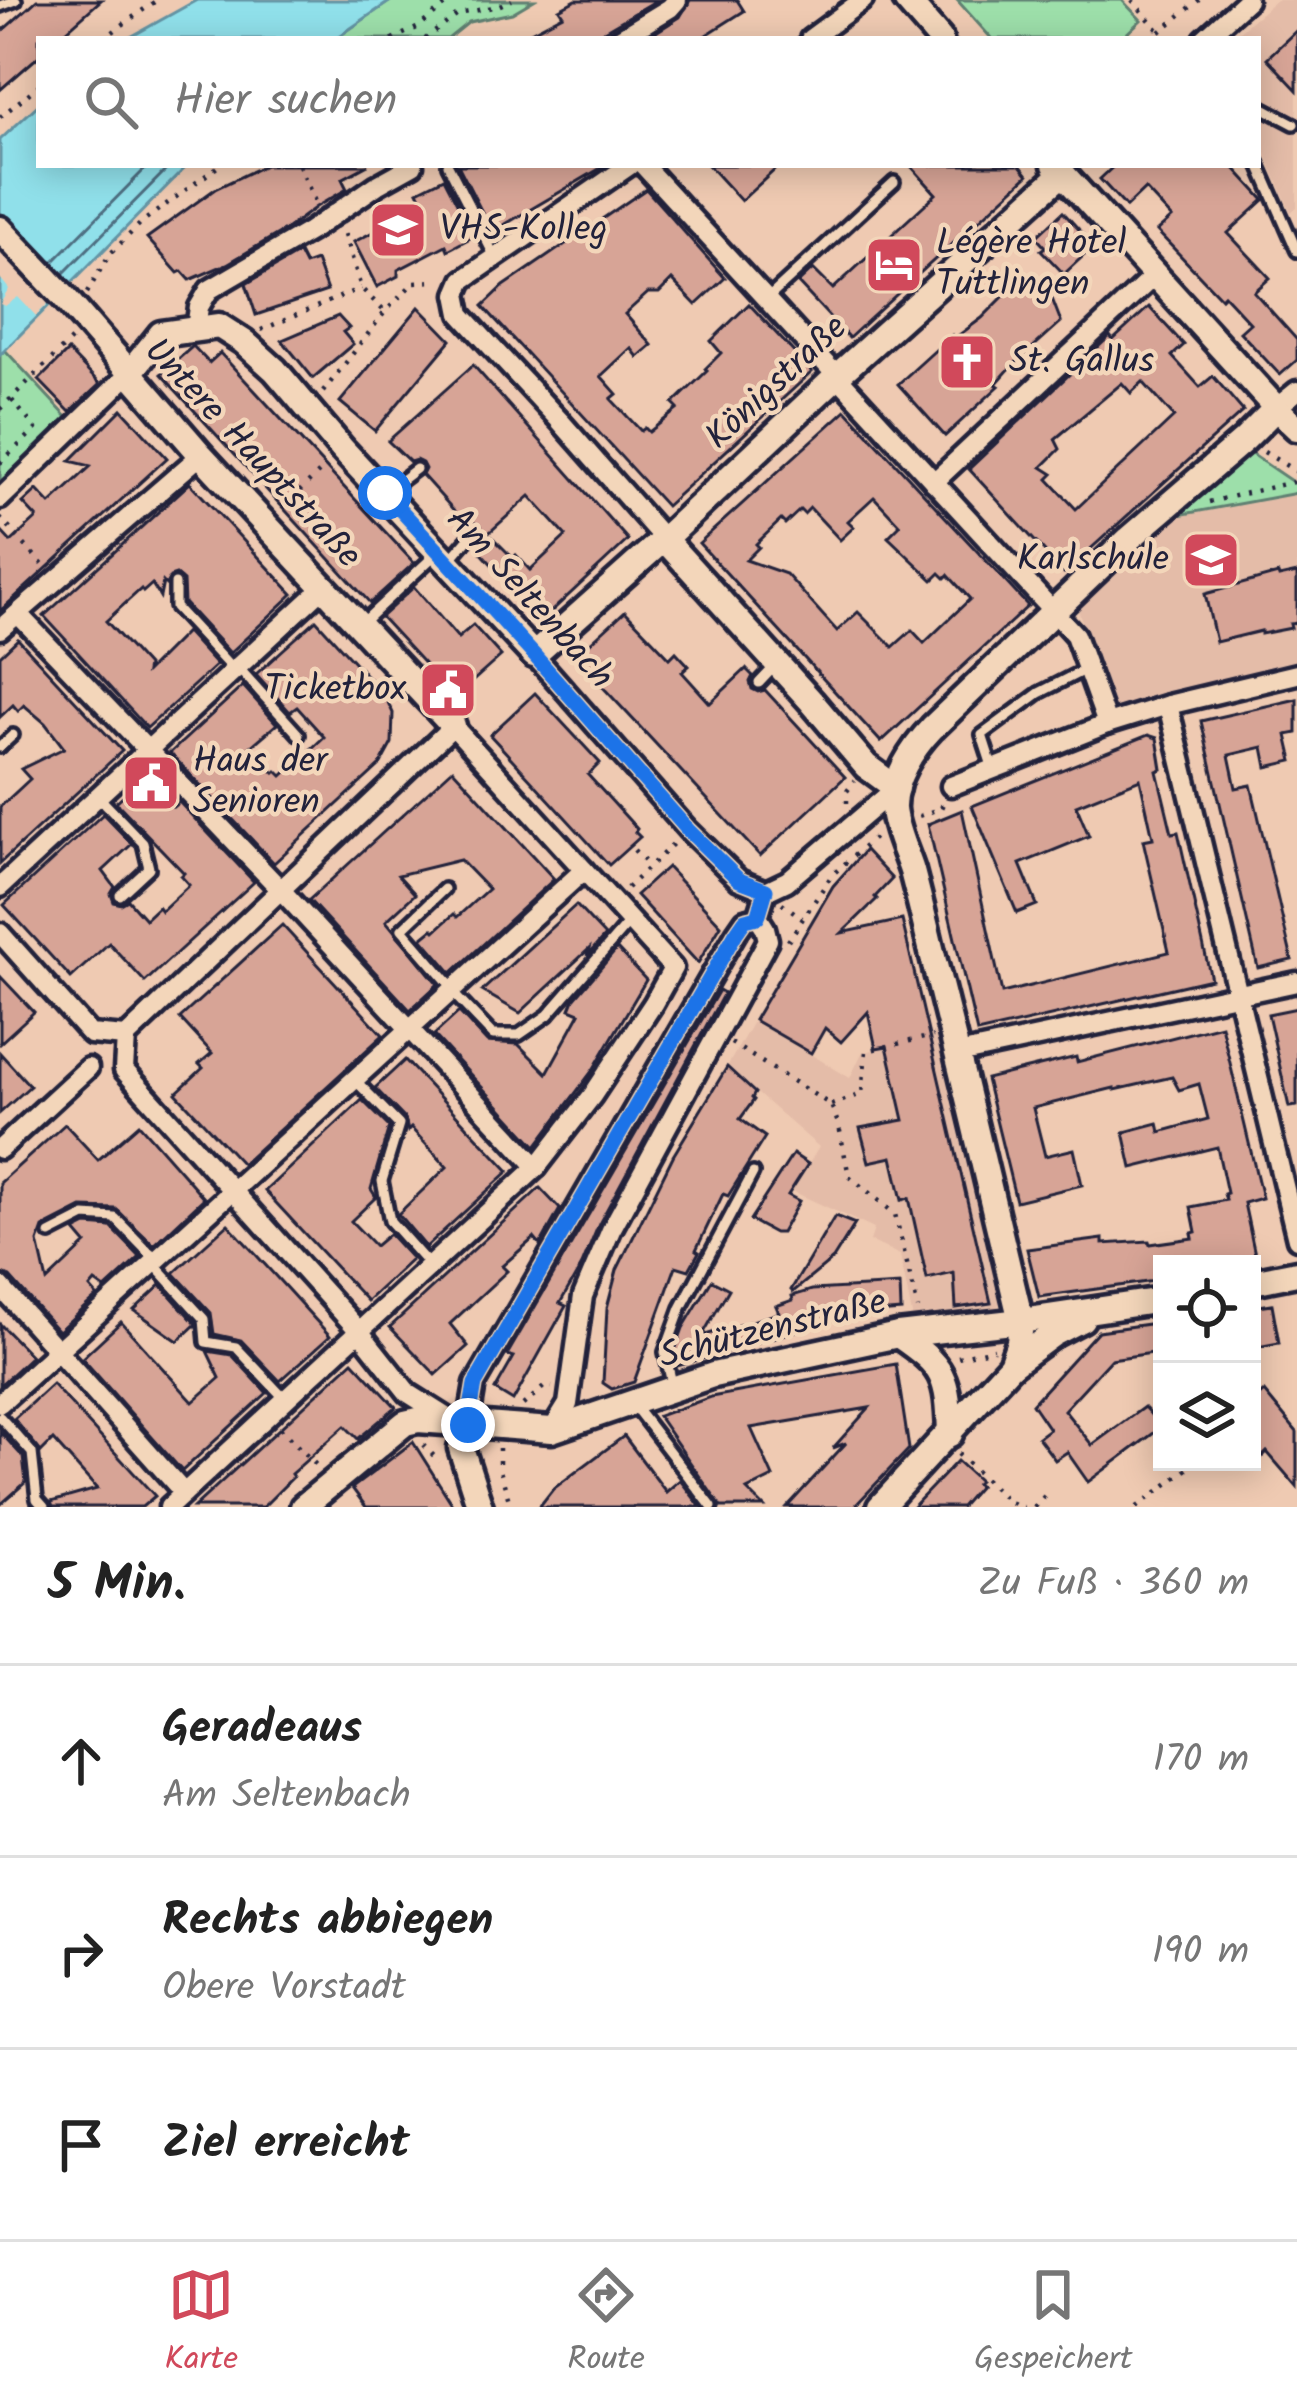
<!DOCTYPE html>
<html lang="de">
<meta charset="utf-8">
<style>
body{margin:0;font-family:Kalam,sans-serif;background:#f2f2f2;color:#222}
.controls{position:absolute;right:36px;bottom:36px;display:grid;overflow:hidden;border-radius:0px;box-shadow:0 6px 30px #0003}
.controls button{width:108px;height:108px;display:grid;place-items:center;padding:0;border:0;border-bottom:3px solid #e0e0e0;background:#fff;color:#222;font:60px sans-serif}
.stop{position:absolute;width:36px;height:36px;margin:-27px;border:9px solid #1a73e8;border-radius:50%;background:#fff}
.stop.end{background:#1a73e8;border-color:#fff;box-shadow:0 3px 12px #0008}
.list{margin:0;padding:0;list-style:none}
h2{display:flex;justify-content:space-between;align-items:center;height:156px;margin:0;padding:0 48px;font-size:51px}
h2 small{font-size:39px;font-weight:400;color:#767676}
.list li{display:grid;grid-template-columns:78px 1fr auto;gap:36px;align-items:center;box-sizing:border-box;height:192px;padding:0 48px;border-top:3px solid #e0e0e0}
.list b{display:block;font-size:45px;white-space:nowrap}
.list p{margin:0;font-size:39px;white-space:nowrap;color:#767676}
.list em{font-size:39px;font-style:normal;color:#767676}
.icon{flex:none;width:66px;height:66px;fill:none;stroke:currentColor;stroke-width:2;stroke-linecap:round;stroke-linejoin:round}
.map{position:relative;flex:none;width:1297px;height:1507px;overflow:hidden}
.search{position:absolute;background:#fff;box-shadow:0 6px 30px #0003;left:36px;right:36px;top:36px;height:132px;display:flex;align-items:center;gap:30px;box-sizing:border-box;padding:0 42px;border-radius:0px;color:#767676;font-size:45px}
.sheet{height:732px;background:#fff}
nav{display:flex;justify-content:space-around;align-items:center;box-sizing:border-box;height:168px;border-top:3px solid #e0e0e0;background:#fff;font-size:33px;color:#767676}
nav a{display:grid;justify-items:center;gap:6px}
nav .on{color:#d1495b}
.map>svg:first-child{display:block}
</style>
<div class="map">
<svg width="1297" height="1507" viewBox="0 0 1297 1507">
<rect width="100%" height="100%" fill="#efcab2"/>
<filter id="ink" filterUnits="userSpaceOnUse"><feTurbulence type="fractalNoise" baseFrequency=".00833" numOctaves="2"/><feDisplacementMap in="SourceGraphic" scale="24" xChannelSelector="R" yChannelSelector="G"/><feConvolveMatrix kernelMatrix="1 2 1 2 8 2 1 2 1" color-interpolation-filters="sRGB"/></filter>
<g filter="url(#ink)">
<g fill="#e4bca8">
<polygon points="1276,0 1297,0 1297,207 1291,212 1265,153 1258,145 1258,39 1230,39"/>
<polygon points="1297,493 1297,663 1195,689 1114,713 1076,604 1173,516"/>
<polygon points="754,1020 850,1078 862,1053 939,1032 1000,1301 997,1311 989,1317 914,1325 900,1255 870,1241 874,1229 792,1191 819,1147 727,1067"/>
</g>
<g fill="#9ddfaa" stroke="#608072" stroke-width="3">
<polygon points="392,0 534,0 512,13 469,22 448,39 335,39"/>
<polygon points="957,0 1122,0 1141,20 1121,39 992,39"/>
<polygon points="5,350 67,417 0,482 0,355"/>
<polygon points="1247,451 1297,485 1297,493 1173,516"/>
</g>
<g fill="#90e0ea" stroke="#6494a4" stroke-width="3">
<polygon points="197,0 392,0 335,39 127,39"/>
<polygon points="39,104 39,165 188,165 0,355 0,140"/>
</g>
<polygon fill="#efcab2" points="0,214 66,285 36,316 18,297 5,306 0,304 9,289 0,278"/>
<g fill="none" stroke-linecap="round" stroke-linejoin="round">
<g stroke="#4e6e81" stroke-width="3">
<polyline points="52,263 149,165"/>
<polyline points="63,274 171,165"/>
</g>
</g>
<g fill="#d7a496" stroke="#22223b" stroke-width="3" fill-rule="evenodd">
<polygon points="37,0 101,0 57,39 39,39 39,56 0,90 0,33"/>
<polygon points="576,0 657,0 590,39 517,39 563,15 559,9"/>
<polygon points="690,0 737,0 744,11 700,39 645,39 680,17"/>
<polygon points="1297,30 1297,90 1267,58"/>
<polygon points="265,165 368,165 342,179 347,189 316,207 288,228 227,264 190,280 182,271 178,273 147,238 215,189"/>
<polygon points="458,165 606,165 492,232"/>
<polygon points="708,165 780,165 741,201"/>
<polygon points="910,165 1020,165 1028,175 976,223 974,230 967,230 849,338 798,283 813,269 833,289 936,194"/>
<polygon points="1115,165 1232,165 1264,200 1228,233 1270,278 1254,292 1297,340 1297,360 1280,375 1240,332 1250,323 1224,295 1221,298 1157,231 1172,218 1145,189 1126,207 1100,179"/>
<polygon points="444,178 474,236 448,250 446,245 398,270 398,276 377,287 354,242 425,205 418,191"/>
<polygon points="646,189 725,278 696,305 672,280 659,293 648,293 625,314 652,345 638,357 631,348 601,376 617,394 611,399 641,431 645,428 649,432 678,409 673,404 707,371 705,369 721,353 711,341 749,304 812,372 666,506 483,306 504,286"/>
<polygon points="1063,212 1094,246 1064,274 1041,250 1045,247 1036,237"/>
<polygon points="299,253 305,265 316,261 327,291 256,315 246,284"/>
<polygon points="1046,283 1061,322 1011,367 996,384 999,386 945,436 898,384 952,335 955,338 982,318 1014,286 1024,293"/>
<polygon points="419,307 451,340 375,431 340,402"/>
<path d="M1149 307 1184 345 1172 356 1200 387 1213 376 1243 411 1064 573 969 469 1110 336 1113 340ZM1143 382 1174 417 1076 509 1048 479 1053 474 1042 467 1060 449 1055 439 1122 383 1131 393Z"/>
<polygon points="338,316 349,328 343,332 353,344 313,378 282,340"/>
<polygon points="193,346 209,363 220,353 414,563 370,603 161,374"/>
<polygon points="68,351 100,384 70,412 39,380"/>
<polygon points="473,365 628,540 542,620 479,550 492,537 513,558 516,555 530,570 566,536 530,496 481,540 481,526 475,523 468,526 422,475 425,469 422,463 416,460 410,462 388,441"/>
<polygon points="122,409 167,458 0,611 0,530 11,542 37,518 23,503 37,490 50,504 91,466 70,461"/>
<path d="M846 410 1028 606 881 742 699 543ZM874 497 900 525 888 537 933 580 940 573 945 578 948 575 970 599 924 643 912 630 893 647 858 612 837 631 786 574 746 560 759 547 756 544 781 520 785 524 800 510 804 514 810 508 840 540 854 527 848 521Z"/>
<polygon points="190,483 293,594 230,653 184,603 183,581 176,575 170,577 166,585 163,582 160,597 152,584 143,592 141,589 106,621 147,666 146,672 186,632 216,665 147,728 44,616"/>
<polygon points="1297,573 1297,623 1290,624 1291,628 1261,634 1261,631 1216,642 1205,594 1278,574 1279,577"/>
<polygon points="414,587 458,638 473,625 501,656 455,697 381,617"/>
<polygon points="625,611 670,658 676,652 689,666 682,672 710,703 746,669 753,676 750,682 752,689 758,692 765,690 845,777 760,856 575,657"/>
<polygon points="316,620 385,696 393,713 392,743 380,765 274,863 170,753 243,686 277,724 250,747 275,773 277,771 282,776 324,737 297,707 290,712 256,674"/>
<polygon points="18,639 122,751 0,863 0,807 30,779 21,769 64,748 45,723 24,705 18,711 13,705 0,717 0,656"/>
<polygon points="535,693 600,763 588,775 637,829 635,832 640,837 609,865 490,735"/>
<polygon points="1297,699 1297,733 1287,735 1293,761 1267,767 1263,747 1229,755 1236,788 1251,785 1292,960 1258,968 1201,721"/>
<polygon points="1148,735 1157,738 1162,769 1157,771 1172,833 1178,832 1211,979 977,1033 928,824 962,810 1002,993 1169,952 1143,840 1153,838 1140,779 1076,805 1089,836 1020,864 1037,905 1017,913 972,806"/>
<polygon points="453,769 554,879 452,973 422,938 433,929 435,931 454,914 457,917 488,889 460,860 398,875 415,894 386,921 438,984 410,1010 309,900"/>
<polygon points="145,776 173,807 179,802 254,882 145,982 109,943 71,978 4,905 103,814 132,844 103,871 115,887 111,894 114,902 121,904 128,900 145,919 158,907 161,911 189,885 181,876 184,873 116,802"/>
<polygon points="865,850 892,879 875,897 877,899 842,933 902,920 991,1303 956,1308 954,1273 927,1279 909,1198 902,1200 892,1157 869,1162 860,1128 904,1120 887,1046 876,1048 868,1012 841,1042 825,1028 811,1053 754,1020 833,886"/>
<polygon points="667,867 721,925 698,963 636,895"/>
<polygon points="576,905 605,936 587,956 589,949 520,1013 482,991"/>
<polygon points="282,925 383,1035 242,1164 176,1093 203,1068 199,1064 212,1053 180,1018"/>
<polygon points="617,949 646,980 593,1070 536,1146 434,1035 459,1012 487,1042 518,1044 547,1073 580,1013 570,1009 574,999"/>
<polygon points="0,976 34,1012 0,1043"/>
<polygon points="719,990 724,993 599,1224 582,1265 560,1303 566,1306 513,1401 495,1390 514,1357 507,1355"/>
<polygon points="1297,1008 1297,1106 1289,1107 1268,1014"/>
<polygon points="1221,1025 1262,1198 1244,1203 1257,1264 1162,1264 1162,1280 1039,1297 1027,1249 1103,1239 1103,1244 1149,1241 1150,1244 1193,1238 1192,1233 1196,1232 1191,1207 1226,1200 1224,1194 1227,1193 1217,1147 1132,1168 1124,1132 1158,1123 1160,1132 1208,1119 1199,1084 1179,1090 1172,1077 1115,1090 1114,1088 1033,1108 1045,1156 1074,1149 1082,1185 1016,1201 986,1079 1076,1057 1077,1062"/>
<polygon points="0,1053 30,1086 0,1113"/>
<polygon points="405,1060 509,1171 426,1247 398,1214 447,1167 411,1128 408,1131 405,1119 375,1088"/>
<polygon points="727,1067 755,1093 752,1098 754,1100 740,1119 765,1137 728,1196 723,1194 696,1250 699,1252 689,1270 676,1266 634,1382 612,1389 603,1383 607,1308 617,1270 673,1156"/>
<polygon points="362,1100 389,1127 371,1189 376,1197 351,1221 375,1246 389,1234 412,1259 367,1301 265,1191"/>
<polygon points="65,1124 98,1160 139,1124 204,1198 154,1245 116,1209 82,1208 43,1228 38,1242 47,1281 86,1244 75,1231 87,1225 111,1227 140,1257 105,1289 95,1282 90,1288 97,1296 58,1331 10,1277 0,1273 0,1183"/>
<polygon points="793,1154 808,1164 788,1195 799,1201 781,1233 774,1233 750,1220"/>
<polygon points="540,1188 560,1209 540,1245 534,1238 502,1266 507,1271 450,1324 468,1346 436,1375 390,1327"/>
<polygon points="835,1216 855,1224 833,1259 793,1292 791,1290"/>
<polygon points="228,1224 330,1336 280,1381 241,1340 214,1334 211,1313 174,1273"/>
<polygon points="712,1280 729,1289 702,1336 779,1313 776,1306 793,1300 792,1296 812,1290 900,1285 901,1311 850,1315 677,1366 674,1353 683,1328"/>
<polygon points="161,1285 195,1323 196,1327 195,1325 178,1341 134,1310"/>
<polygon points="1272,1304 1279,1343 1252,1348 1252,1307"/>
<polygon points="121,1322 193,1402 220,1378 207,1351 232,1355 267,1393 182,1471 82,1358"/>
<polygon points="1156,1323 1160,1352 1111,1359 1064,1410 1092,1445 1144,1407 1162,1427 1088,1482 1067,1452 1055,1460 1038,1437 1049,1429 1032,1404 1098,1331"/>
<polygon points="0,1324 31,1356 0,1385"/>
<polygon points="353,1361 396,1407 358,1439 345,1426 291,1474 293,1477 263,1507 194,1507"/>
<polygon points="896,1364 909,1449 854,1507 787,1507 846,1443 833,1448 869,1408 751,1428 773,1477 747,1490 764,1507 721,1507 658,1416 711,1397"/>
<polygon points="52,1384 155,1496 142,1507 53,1507 51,1502 97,1489 53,1440 41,1452 14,1419"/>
<polygon points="1264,1392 1297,1432 1297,1487 1267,1452 1262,1457 1252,1445 1252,1402"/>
<polygon points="0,1432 23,1457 26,1482 0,1505"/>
<polygon points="624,1436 666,1492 680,1480 701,1507 539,1507 553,1489"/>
<polygon points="413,1442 454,1507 366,1507 352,1488"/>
<polygon points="957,1461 979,1481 976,1484 979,1486 961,1507 913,1507"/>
</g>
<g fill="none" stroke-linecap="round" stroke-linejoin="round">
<defs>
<g id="lane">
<polyline points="0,6 16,0"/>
<polyline points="1258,105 1294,124"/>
<polyline points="1258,162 1297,251"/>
<polyline points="448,165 495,257"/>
<polyline points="766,300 894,182"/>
<polyline points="387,491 416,469"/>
<polyline points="448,562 474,532"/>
<polyline points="175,584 175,607 233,670"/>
<polyline points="360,625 435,555"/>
<polyline points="237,666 299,735"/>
<polyline points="759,683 776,665"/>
<polyline points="0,747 13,735"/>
<polyline points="993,769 982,735 1039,693 1088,668"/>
<polyline points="97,795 143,843 149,868 120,895"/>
<polyline points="444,889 402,929 454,989"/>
<polyline points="451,991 493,1035 519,1035 548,1015 630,921"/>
<polyline points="355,1080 399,1125 382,1181 390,1221 430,1266"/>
<polyline points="50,1234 85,1216 115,1218 156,1260"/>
<polyline points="153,1263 204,1319 206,1342 236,1347 284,1398"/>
<polyline points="672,1384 665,1352 681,1308 753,1173"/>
<polyline points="635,1407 712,1507"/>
<polyline points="0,1417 32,1453 37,1499 44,1507"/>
</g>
<g id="street">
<polyline points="619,39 670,8 677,0"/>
<polyline points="810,39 863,0"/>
<polyline points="1204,39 1247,0"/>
<polyline points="630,165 463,280 457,294 461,314 560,421 664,539"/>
<polyline points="643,165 1075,635 1107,724"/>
<polyline points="196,329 199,307 209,290 310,231 377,185 413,165"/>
<polyline points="1276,408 1297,391"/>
<polyline points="934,482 1156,274"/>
<polyline points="0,499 129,374"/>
<polyline points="18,614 281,890 537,1167"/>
<polyline points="0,629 201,455"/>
<polyline points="534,655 688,830 739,880 766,891"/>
<polyline points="1168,705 1297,1239"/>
<polyline points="951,786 1107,724 1168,705 1297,674"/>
<polyline points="0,887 325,586"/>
<polyline points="766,891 787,881 896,788"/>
<polyline points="0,933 90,1034 126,1037"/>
<polyline points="126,1037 453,726 673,968 653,1004 592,1096 537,1167 169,1507"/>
<polyline points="126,1037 124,1070 359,1331 408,1393 454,1422"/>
<polyline points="958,1054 1297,982"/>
<polyline points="0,1149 88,1068"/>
<polyline points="0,1286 184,1493"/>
<polyline points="0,1403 584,870"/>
<polyline points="468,1425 475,1384 736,933 745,920 758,917"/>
<polyline points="552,1430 568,1404 583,1296 611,1230 768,940 765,928 758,917 766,891"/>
</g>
<g id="secondary">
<polyline points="906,0 940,39"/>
<polyline points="1055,165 1276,408 1297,428"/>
<polyline points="0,229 66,299 201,455 453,726"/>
<polyline points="129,374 161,334 219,326 244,342 275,370 343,450 534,655 664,539 837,376 1063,173"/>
<polyline points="664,539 811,701 866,766 896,788"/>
<polyline points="1252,1282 1297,1273"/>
<path d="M898 1335C945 1367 948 1377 950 1434"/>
<polyline points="1011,1365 1053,1334 1082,1319"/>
<polyline points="468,1425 461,1448 480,1507"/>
<polyline points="303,1507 405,1423 418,1420 552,1430 713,1375 898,1335 1021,1321 1162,1300"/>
<path d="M880 1507 1011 1365 1019 1342 1021 1321C992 1201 965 1081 934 961 927 931 920 901 912 871 906 852 895 830 893 809 892 779 913 748 932 728L1129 539 1244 440 1276 408"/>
</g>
</defs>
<use href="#lane" stroke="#22223b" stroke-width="18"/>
<use href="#street" stroke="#22223b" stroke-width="27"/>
<use href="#secondary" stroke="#22223b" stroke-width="33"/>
<g stroke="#22223b" stroke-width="4.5" stroke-dasharray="3 9" stroke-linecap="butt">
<polyline points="1132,0 1160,32 1152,39"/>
<polyline points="1160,32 1199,0"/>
<polyline points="103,39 157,0"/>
<polyline points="392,39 417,28 452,0"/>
<polyline points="425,39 459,14 498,6 512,0"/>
<polyline points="0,117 39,85"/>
<polyline points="299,165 316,204"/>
<polyline points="345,234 361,288 385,312"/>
<polyline points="87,293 109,255 142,222 220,165"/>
<polyline points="261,330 361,288"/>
<polyline points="323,392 385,312 414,282 439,281"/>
<polyline points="0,409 73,338"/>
<polyline points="1264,452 1297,472"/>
<polyline points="0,463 36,429 11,399"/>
<polyline points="1209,502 1297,481"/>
<polyline points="282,508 326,466"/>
<polyline points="0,518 45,567"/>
<polyline points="847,803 847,791 855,781"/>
<polyline points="919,816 941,808 944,802"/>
<polyline points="634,850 649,866"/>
<polyline points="627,888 675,842"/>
<polyline points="782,903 802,918"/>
<polyline points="788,941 832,875 876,836"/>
<polyline points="731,1043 831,1105 839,1126 849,1176 895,1214 918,1309"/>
<polyline points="831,1105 862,1094 866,1051 933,1036"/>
<polyline points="958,1357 994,1349"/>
<polyline points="523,1405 545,1386 552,1387"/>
<polyline points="280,1428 318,1467"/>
<polyline points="423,1445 440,1462"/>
<polyline points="499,1448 499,1467 511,1507"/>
<polyline points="958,1454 1009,1502 1023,1507"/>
<polyline points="1034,1507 1048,1492"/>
<polyline points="1137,1507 1197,1462"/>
</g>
<use href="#lane" stroke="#f3d6ba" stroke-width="9"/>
<use href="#street" stroke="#f3d6ba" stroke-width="18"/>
<use href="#secondary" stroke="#f3d6ba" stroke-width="24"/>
</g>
</g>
<g fill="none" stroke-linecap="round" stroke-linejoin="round" filter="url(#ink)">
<polyline stroke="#1a73e8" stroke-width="15" points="385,493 534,655 688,830 739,880 766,890 758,917 745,920 736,933 475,1384 468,1425"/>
</g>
<defs>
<symbol id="school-square" viewBox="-11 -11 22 22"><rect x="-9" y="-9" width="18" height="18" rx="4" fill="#d1495b" stroke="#f3d6ba"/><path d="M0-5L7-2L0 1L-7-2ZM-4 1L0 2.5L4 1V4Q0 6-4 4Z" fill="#fff"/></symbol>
<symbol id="hotel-square" viewBox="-11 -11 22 22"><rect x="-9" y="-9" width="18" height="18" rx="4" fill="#d1495b" stroke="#f3d6ba"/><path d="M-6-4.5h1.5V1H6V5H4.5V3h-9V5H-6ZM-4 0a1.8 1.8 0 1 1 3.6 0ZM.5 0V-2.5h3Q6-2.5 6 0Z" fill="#fff"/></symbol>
<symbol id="church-square" viewBox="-11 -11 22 22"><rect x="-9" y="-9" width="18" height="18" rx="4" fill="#d1495b" stroke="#f3d6ba"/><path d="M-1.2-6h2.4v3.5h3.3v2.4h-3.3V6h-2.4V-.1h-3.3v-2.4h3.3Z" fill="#fff"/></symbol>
<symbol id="civic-square" viewBox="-11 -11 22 22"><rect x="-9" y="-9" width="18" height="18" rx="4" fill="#d1495b" stroke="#f3d6ba"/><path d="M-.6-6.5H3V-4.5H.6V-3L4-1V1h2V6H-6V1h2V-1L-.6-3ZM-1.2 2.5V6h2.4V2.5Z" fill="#fff"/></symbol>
</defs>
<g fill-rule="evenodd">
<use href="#school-square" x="365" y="197" width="66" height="66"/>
<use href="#hotel-square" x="861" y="232" width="66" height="66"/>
<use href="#church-square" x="934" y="329" width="66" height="66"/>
<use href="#school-square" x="1178" y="527" width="66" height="66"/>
<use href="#civic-square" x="415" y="657" width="66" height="66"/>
<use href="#civic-square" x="118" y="750" width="66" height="66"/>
</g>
<g text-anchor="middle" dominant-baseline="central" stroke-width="9" stroke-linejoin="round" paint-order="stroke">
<g font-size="36" fill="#22223b" stroke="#f3d6ba" text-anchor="start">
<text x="440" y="230">VHS-Kolleg</text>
<text x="936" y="244">Légère Hotel<tspan x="936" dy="41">Tuttlingen</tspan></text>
<text x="1009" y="362">St. Gallus</text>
<text x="1169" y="560" text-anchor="end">Karlschule</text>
<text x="406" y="690" text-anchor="end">Ticketbox</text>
<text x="193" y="762">Haus der<tspan x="193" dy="41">Senioren</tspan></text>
</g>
<g font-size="36" fill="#22223b" stroke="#f3d6ba">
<text transform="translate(777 383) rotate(-43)">Königstraße</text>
<text transform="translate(252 454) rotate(47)">Untere Hauptstraße</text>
<text transform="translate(529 599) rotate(48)">Am Seltenbach</text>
<text transform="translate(773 1330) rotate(-14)">Schützenstraße</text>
</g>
</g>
</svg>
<div class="controls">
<button><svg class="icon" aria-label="locate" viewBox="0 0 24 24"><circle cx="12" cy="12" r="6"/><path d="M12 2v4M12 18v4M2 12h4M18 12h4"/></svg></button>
<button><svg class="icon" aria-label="layers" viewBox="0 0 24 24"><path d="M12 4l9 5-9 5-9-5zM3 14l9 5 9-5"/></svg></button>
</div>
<div class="stop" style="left:385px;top:493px"></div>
<div class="stop end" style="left:468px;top:1425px"></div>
<div class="search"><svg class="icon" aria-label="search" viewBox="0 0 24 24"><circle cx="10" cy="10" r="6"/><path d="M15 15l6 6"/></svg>Hier suchen</div>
</div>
<section class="sheet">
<h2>5 Min.<small>Zu Fuß · 360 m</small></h2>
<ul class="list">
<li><svg class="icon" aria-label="ahead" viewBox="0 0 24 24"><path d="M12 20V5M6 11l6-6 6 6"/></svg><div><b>Geradeaus</b><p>Am Seltenbach</p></div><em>170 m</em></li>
<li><svg class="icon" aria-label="right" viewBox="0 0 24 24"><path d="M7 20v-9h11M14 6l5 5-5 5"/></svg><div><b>Rechts abbiegen</b><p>Obere Vorstadt</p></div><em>190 m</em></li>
<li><svg class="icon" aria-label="arrive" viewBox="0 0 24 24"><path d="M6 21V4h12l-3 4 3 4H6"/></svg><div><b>Ziel erreicht</b></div></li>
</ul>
</section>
<nav>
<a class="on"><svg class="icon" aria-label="map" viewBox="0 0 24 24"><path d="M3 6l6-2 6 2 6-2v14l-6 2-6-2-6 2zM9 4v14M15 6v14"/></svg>Karte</a>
<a><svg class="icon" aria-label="directions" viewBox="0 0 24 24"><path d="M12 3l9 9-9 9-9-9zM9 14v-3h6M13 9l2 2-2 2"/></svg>Route</a>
<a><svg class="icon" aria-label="saved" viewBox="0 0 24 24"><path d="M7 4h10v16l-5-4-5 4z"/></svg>Gespeichert</a>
</nav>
